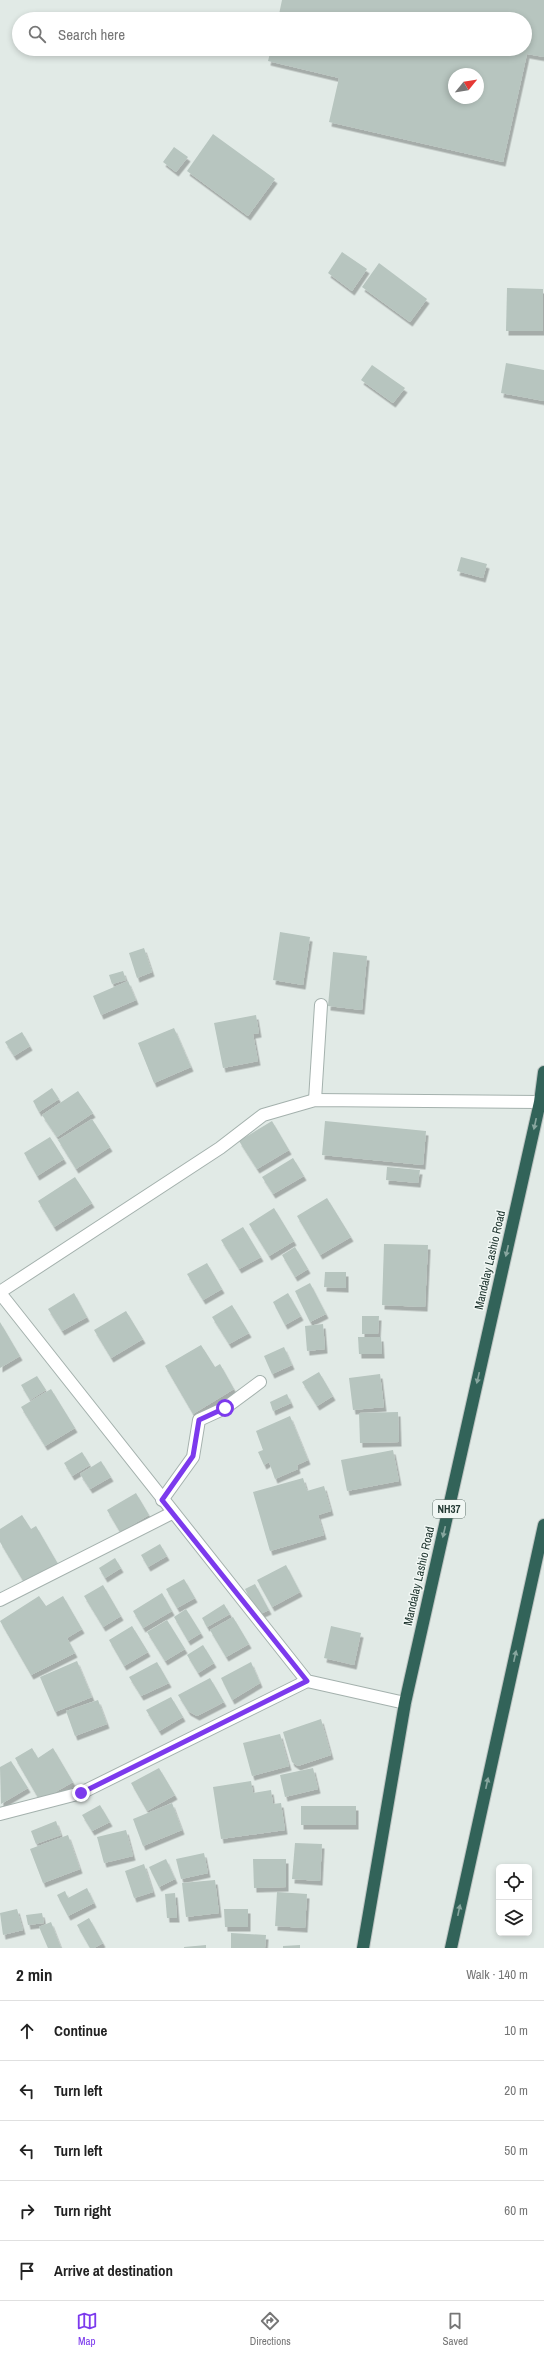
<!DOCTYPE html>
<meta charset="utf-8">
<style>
body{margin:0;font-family:"Archivo Narrow",sans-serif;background:#f6f6f6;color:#222}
.controls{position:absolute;right:12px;bottom:12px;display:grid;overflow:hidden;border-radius:6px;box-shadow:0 2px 6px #0003}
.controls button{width:36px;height:36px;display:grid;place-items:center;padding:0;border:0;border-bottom:1px solid #e0e0e0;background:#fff;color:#222;font:20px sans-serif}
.compass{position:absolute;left:448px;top:68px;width:36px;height:36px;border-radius:50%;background:#fff;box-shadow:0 2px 6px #0003;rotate:60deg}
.stop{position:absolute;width:12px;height:12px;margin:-9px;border:3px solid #7c3aed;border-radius:50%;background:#fff}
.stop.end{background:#7c3aed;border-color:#fff;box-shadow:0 1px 4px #0008}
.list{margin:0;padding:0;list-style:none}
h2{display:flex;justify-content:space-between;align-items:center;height:52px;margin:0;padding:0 16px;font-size:17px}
h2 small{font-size:13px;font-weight:400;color:#767676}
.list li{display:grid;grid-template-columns:26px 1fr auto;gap:12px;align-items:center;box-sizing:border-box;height:60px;padding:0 16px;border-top:1px solid #e0e0e0}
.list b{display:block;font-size:15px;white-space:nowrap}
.list em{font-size:13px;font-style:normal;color:#767676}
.icon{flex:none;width:22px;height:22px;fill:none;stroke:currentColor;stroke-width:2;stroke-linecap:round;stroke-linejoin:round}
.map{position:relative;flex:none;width:544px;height:1948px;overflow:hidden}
.search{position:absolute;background:#fff;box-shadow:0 2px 6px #0003;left:12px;right:12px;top:12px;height:44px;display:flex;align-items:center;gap:10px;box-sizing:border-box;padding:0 14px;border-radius:22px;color:#767676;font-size:15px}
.sheet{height:352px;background:#fff}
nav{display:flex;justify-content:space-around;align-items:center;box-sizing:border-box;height:56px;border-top:1px solid #e0e0e0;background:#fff;font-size:11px;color:#767676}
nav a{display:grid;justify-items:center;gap:2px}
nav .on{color:#7c3aed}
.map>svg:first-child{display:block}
</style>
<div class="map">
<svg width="544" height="1948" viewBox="0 0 544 1948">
<defs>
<filter id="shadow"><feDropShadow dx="2.5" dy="4.5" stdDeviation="0" flood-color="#0004"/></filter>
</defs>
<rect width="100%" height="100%" fill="#e1eae6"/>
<g fill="#b7c5bf" fill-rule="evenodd" filter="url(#shadow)">
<path d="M282 0H544V57L527 54 503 162 329 122 339 78 268 61 271 49H525V19H278ZM454 74H478V98H454Z"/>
<polygon points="213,134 275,179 248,216 187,171"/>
<polygon points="174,147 188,157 176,172 163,162"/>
<polygon points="342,252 367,269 352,291 328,273"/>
<polygon points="379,263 427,299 410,322 362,287"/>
<polygon points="507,288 543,289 543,331 506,331"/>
<polygon points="506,363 544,370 544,401 501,393"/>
<polygon points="372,365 405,388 393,403 361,380"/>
<polygon points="461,557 487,564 483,578 457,571"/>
<polygon points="280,932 310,937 303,985 273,980"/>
<polygon points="144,948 152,972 137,978 129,953"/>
<polygon points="333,952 367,956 362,1010 328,1006"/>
<polygon points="123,971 126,980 112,984 109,975"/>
<polygon points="128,981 136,1000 101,1015 93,996"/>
<polygon points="256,1015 259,1033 253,1034 258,1061 223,1068 214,1023"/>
<polygon points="174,1028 191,1067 154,1083 138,1043"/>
<polygon points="22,1032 30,1046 14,1056 5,1042"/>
<polygon points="52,1088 59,1099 39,1112 33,1101"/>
<polygon points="78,1091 93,1113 57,1137 42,1115"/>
<polygon points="92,1119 110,1147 76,1169 58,1140"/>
<polygon points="272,1121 289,1150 257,1169 239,1141"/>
<polygon points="325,1121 426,1131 423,1165 322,1155"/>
<polygon points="50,1137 64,1159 37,1176 24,1153"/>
<polygon points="293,1158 304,1176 273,1194 262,1177"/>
<polygon points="387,1167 420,1170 418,1183 386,1180"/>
<polygon points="75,1177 92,1203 54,1227 38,1201"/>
<polygon points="327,1198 351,1237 320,1255 297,1216"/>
<polygon points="274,1208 294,1241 269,1256 249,1224"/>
<polygon points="243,1227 261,1257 239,1269 221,1240"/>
<polygon points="384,1244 428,1245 425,1307 382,1305"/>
<polygon points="295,1247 308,1269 295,1277 282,1255"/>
<polygon points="207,1263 222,1289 203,1300 187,1274"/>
<polygon points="325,1272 346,1272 346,1288 324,1287"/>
<polygon points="310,1283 326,1314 310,1322 295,1291"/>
<polygon points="74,1293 87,1317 62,1331 48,1309"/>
<polygon points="288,1293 301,1316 285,1325 273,1302"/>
<polygon points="232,1305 249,1333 229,1344 212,1317"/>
<polygon points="126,1311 143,1339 111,1358 94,1330"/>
<polygon points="362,1316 379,1316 378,1334 362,1334"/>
<polygon points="0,1322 20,1356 0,1368"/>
<polygon points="323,1324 325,1349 307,1351 305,1326"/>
<polygon points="358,1337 381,1337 382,1354 359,1354"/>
<polygon points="201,1345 215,1367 220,1364 234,1389 193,1414 165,1366"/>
<polygon points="284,1347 292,1365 272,1374 264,1356"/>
<polygon points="319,1372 333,1396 317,1406 302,1382"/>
<polygon points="380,1374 384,1407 353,1410 349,1378"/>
<polygon points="37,1376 46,1390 30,1400 21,1385"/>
<polygon points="51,1389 75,1428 45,1446 21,1407"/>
<polygon points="287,1394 291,1403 273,1411 270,1402"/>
<polygon points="398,1412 399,1442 360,1443 359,1413"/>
<polygon points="290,1416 308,1460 297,1465 298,1469 275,1479 269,1462 264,1465 258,1452 263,1450 256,1431"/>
<polygon points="393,1450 399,1481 347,1491 341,1460"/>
<polygon points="82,1452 90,1465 72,1476 64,1463"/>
<polygon points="101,1461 111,1477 90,1489 80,1474"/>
<polygon points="303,1478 307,1491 324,1486 331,1511 318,1515 324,1535 270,1551 253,1492"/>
<polygon points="136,1493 149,1515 120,1532 107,1510"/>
<polygon points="22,1515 31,1529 36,1526 58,1564 25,1584 0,1542 0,1529"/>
<polygon points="160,1544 167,1556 148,1567 141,1555"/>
<polygon points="115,1558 121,1568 105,1578 99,1568"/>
<polygon points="286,1565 300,1592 272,1607 257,1580"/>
<polygon points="184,1579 195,1598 177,1608 166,1589"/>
<polygon points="255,1584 269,1610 258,1615 245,1589"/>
<polygon points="103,1585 121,1616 103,1627 84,1596"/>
<polygon points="162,1593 172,1611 143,1628 133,1611"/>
<polygon points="39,1596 46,1606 63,1596 82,1629 67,1638 75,1653 31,1675 0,1621"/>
<polygon points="224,1604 230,1614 207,1627 202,1618"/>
<polygon points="186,1609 201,1633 188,1641 174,1617"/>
<polygon points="233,1617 249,1644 226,1657 210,1630"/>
<polygon points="167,1620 185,1649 165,1661 147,1632"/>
<polygon points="132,1626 148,1652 124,1666 109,1640"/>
<polygon points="331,1626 361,1633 354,1665 324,1658"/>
<polygon points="203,1645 214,1663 198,1673 187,1655"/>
<polygon points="77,1661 92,1697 55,1712 40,1677"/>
<polygon points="157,1662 169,1683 141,1696 129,1677"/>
<polygon points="251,1662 260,1683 232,1700 221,1678"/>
<polygon points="210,1678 224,1702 197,1716 188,1711 178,1695"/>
<polygon points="171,1697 183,1717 159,1731 146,1710"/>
<polygon points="98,1700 107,1724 75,1736 66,1711"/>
<polygon points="321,1719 331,1755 298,1766 292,1762 283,1732"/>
<polygon points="280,1734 289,1766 252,1776 243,1743"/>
<polygon points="32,1748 38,1758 53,1748 73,1782 40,1801 15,1758"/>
<polygon points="11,1761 28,1788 1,1804 0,1767"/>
<polygon points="159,1768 175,1795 147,1811 131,1783"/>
<polygon points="313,1768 318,1789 285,1797 280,1775"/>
<polygon points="251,1781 253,1793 271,1790 273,1804 281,1803 285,1830 221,1839 213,1787"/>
<polygon points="172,1803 182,1830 143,1846 133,1819"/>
<polygon points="100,1805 110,1822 92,1831 82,1815"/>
<rect x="301" y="1806" width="55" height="19"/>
<polygon points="56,1821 61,1835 36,1844 31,1831"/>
<polygon points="126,1830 133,1856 104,1863 97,1837"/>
<polygon points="68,1835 80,1869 43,1883 30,1849"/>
<polygon points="295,1843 322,1844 320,1881 292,1879"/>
<polygon points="204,1853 208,1873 181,1879 176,1859"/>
<polygon points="166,1859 175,1879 159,1887 149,1867"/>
<polygon points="253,1859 286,1859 286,1887 254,1888"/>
<polygon points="144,1864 153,1892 134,1898 125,1871"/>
<polygon points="215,1880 219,1913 186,1917 182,1883"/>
<polygon points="87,1888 94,1903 68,1916 57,1895 65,1891 68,1898"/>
<polygon points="277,1892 307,1894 305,1928 275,1926"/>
<polygon points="175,1893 177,1918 167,1918 165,1894"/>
<polygon points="17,1909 23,1930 3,1935 0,1913"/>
<polygon points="224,1909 248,1909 248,1927 225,1927"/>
<polygon points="42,1913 44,1923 28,1925 26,1915"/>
<polygon points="89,1918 103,1943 94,1948 90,1948 77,1925"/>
<polygon points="51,1922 61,1948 48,1948 39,1927"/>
<polygon points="231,1933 266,1935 265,1948 231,1948"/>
<polygon points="206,1945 206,1948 184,1948 184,1947"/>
<polygon points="300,1945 300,1948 283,1948 283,1946"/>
</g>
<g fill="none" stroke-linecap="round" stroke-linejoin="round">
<defs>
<g id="street">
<polyline points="315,1100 321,1005"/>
<polyline points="0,1292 220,1148 263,1115 315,1100 540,1102"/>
<polyline points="0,1293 307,1681 405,1703"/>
<polyline points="162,1500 193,1457 199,1420 225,1408 260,1382"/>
<polyline points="0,1600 172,1513"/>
<polyline points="0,1814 81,1793 307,1681"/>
</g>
<g id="highway">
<polyline points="363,1948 405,1703 540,1102 544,1072"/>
<polyline points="451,1948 544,1525"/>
</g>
</defs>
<use href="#street" stroke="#a4b1ad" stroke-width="14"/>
<use href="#highway" stroke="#bdc4c2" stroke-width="14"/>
<use href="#street" stroke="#fff" stroke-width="12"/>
<use href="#highway" stroke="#326359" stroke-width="12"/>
</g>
<defs><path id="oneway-solid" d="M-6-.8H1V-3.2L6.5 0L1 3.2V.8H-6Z"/></defs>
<g fill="#88a69f">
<use href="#oneway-solid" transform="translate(535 1124) rotate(102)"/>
<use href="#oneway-solid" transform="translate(507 1251) rotate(103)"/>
<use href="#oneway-solid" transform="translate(478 1378) rotate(103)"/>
<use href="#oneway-solid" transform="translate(444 1532) rotate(103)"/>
<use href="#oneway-solid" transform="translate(515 1656) rotate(-78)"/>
<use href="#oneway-solid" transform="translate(487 1783) rotate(-78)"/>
<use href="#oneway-solid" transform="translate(459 1910) rotate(-78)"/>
</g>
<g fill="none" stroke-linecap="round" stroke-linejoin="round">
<polyline stroke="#7c3aed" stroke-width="5" points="81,1793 307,1681 162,1500 193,1456 199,1420 225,1408"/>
</g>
<g text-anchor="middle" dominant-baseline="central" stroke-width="3" stroke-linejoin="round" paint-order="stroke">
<rect fill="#f1f7f4" stroke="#61726d" stroke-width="1" x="433" y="1500" width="32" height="18" rx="3"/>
<g font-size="11" font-weight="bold" fill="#233933">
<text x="449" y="1509">NH37</text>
</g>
<g font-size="12" fill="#233933" stroke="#f1f7f4">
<text transform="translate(490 1260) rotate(-77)">Mandalay Lashio Road</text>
<text transform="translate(419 1576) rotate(-77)">Mandalay Lashio Road</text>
</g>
</g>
</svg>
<div class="controls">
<button><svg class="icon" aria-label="locate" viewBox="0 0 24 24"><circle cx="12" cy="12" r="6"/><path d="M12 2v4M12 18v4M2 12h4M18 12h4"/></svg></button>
<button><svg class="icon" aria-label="layers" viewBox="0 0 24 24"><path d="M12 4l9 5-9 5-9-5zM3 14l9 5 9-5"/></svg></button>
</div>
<svg class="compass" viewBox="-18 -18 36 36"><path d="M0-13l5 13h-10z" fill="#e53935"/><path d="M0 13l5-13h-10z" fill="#767676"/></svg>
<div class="stop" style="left:225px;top:1408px"></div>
<div class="stop end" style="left:81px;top:1793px"></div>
<div class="search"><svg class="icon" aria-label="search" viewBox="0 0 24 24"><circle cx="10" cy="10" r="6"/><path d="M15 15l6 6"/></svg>Search here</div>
</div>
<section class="sheet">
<h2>2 min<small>Walk · 140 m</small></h2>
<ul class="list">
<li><svg class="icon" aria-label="ahead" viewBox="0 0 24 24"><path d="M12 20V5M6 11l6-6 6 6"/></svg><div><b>Continue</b></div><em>10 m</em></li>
<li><svg class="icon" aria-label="left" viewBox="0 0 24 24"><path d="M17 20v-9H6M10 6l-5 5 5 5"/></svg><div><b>Turn left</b></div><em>20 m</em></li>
<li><svg class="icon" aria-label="left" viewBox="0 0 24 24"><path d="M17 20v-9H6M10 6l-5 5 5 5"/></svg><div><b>Turn left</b></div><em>50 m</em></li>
<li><svg class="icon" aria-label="right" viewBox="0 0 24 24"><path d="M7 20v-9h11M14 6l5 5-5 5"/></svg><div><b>Turn right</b></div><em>60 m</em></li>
<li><svg class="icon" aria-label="arrive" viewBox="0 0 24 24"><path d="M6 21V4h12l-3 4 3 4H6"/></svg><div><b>Arrive at destination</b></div></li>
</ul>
</section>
<nav>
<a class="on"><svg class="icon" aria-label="map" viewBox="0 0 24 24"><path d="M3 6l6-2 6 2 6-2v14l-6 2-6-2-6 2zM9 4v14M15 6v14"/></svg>Map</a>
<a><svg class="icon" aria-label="directions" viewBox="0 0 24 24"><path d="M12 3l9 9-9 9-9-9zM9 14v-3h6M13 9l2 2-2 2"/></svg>Directions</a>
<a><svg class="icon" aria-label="saved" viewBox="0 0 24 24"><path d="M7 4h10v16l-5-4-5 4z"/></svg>Saved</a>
</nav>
